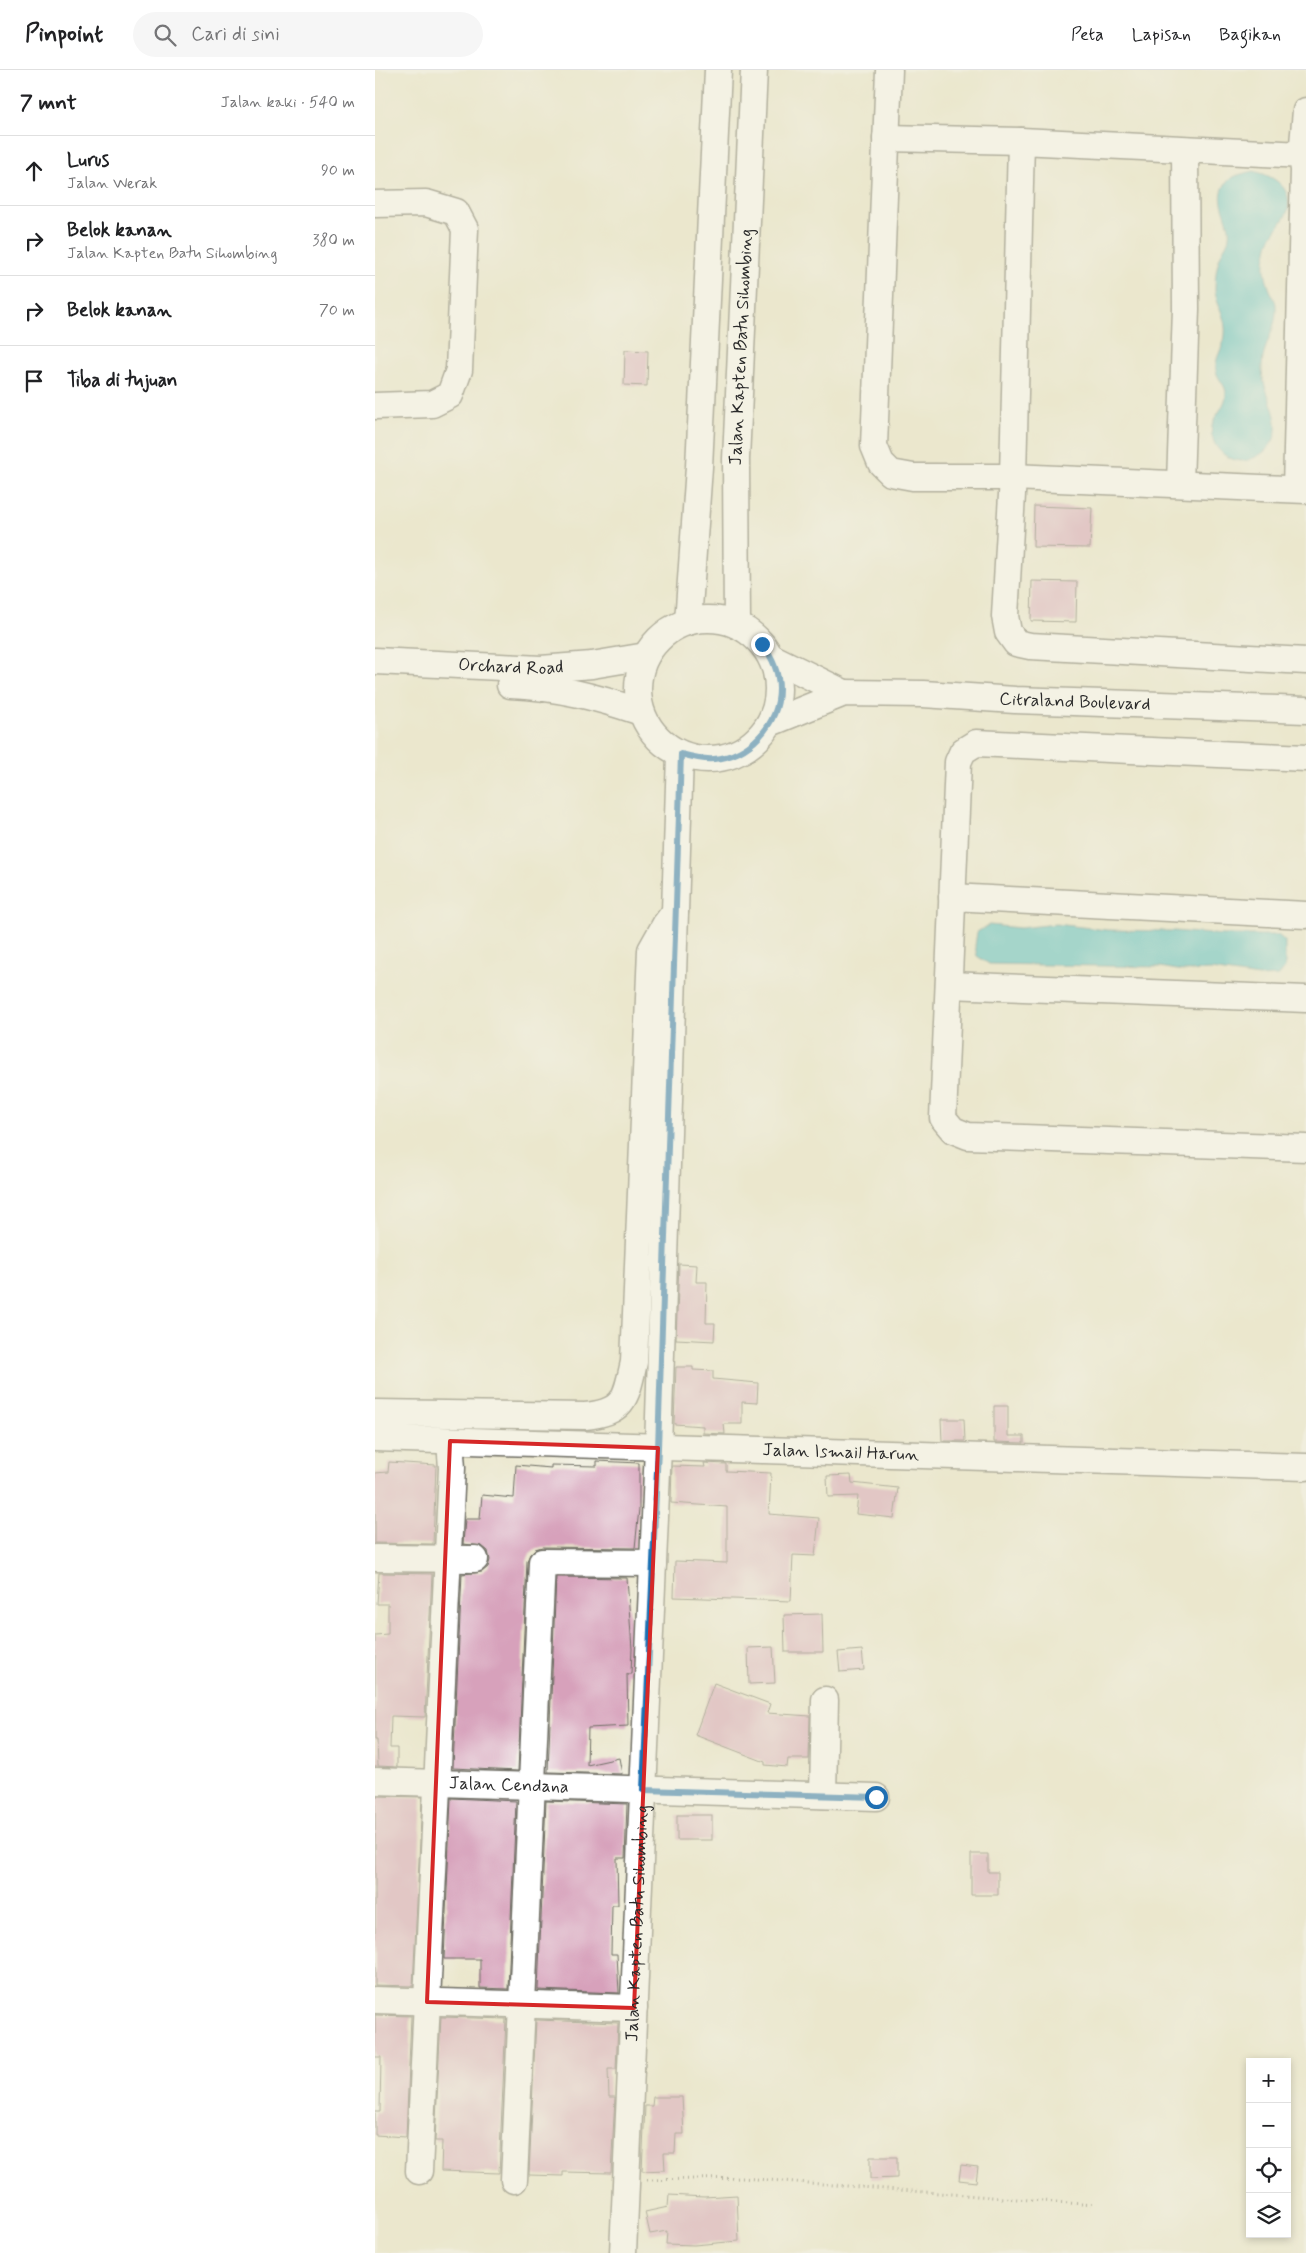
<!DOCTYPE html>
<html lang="id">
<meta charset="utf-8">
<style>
body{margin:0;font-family:Mynerve,sans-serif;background:#f6f6f6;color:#202124}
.controls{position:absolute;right:15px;bottom:15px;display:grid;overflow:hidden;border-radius:0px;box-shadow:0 2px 8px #0003}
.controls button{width:45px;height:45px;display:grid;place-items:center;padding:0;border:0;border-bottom:1px solid #e0e0e0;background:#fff;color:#202124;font:25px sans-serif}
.stop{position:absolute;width:15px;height:15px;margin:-11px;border:4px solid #1f6fb2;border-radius:50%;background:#fff}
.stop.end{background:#1f6fb2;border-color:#fff;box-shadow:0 1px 5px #0008}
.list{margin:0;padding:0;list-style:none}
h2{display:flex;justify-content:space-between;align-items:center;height:65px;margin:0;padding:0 20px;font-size:21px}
h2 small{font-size:16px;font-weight:400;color:#757577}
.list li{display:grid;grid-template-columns:32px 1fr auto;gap:15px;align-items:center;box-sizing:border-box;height:70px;padding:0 20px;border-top:1px solid #e0e0e0}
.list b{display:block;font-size:19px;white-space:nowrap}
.list p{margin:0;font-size:16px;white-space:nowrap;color:#757577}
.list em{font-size:16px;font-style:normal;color:#757577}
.icon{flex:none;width:28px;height:28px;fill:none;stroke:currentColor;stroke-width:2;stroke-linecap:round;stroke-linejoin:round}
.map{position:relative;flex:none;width:931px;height:2183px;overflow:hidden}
header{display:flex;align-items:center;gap:30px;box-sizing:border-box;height:70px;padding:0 25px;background:#fff;border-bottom:1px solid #e0e0e0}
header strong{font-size:24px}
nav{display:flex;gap:28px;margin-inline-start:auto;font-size:18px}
.search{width:350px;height:45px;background:#f6f6f6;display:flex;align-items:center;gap:12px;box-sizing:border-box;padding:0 18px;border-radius:28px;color:#757577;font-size:19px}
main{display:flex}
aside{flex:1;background:#fff}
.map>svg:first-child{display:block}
</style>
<header>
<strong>Pinpoint</strong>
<div class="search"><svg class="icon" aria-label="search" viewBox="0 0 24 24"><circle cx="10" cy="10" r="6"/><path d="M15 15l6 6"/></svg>Cari di sini</div>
<nav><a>Peta</a><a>Lapisan</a><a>Bagikan</a></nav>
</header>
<main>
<aside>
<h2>7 mnt<small>Jalan kaki · 540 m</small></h2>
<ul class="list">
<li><svg class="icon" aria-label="ahead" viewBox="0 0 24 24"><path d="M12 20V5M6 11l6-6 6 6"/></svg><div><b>Lurus</b><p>Jalan Werak</p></div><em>90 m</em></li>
<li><svg class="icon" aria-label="right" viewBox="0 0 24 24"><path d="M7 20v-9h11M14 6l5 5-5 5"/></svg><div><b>Belok kanan</b><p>Jalan Kapten Batu Sihombing</p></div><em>380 m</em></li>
<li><svg class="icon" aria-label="right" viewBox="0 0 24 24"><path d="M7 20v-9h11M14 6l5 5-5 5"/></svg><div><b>Belok kanan</b></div><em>70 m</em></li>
<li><svg class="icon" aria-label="arrive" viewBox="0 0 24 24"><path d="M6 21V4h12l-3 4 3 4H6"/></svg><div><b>Tiba di tujuan</b></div></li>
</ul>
</aside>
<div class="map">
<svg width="931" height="2183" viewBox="0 0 931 2183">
<rect width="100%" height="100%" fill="#f6f6f2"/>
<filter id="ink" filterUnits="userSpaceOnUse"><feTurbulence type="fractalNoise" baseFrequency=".02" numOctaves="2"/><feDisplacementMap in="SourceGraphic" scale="10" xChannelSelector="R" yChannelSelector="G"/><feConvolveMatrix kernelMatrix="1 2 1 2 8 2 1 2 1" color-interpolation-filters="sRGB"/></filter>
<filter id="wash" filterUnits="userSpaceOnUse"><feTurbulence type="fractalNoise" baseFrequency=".0096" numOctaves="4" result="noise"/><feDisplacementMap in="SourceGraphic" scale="20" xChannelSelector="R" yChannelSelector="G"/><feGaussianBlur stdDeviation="1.12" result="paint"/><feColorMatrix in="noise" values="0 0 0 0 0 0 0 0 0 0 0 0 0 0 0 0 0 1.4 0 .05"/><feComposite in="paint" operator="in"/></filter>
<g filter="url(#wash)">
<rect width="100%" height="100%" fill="#ebe7cd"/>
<g fill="#51bfc6" stroke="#3e7578">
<path d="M879 101C893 105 906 110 912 124 919 144 903 154 896 168 893 173 892 181 891 186 888 197 891 210 895 220 897 225 900 229 901 234 903 259 888 273 887 296 885 324 918 356 890 381 884 386 874 391 866 391 852 390 840 380 837 366 833 349 851 339 851 324 851 315 843 310 841 301 839 287 849 278 850 265 852 249 842 236 840 221 840 210 841 197 845 187 847 180 853 174 854 167 857 148 837 130 852 112 857 105 871 103 879 101Z"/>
<polygon points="681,854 732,860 799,861 849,865 903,865 910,871 910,898 904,906 884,907 836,900 808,901 785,897 614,894 602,886 600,876 602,862 614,855 645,858"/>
</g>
<g id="blocks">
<g fill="#d7a1bb">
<polygon points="250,280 273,281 272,316 249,315"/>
<polygon points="659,436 717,438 715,478 658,477"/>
<polygon points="657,511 702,512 701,552 656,551"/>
<polygon points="304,1194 322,1195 321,1212 332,1212 331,1253 340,1253 339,1271 301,1269"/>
<polygon points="301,1297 318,1297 318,1300 338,1301 338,1309 383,1313 382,1333 367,1332 367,1354 349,1354 350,1364 328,1363 328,1356 299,1354"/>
<polygon points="619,1336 633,1336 633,1366 649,1366 649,1373 619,1372"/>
<polygon points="566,1349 589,1349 590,1371 567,1371"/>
<polygon points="222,1391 264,1393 264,1439 260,1478 167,1477 160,1479 155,1484 152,1491 143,1701 78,1698 87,1504 107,1502 113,1497 115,1490 113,1481 107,1476 88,1474 90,1449 105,1449 107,1425 139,1428 141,1395 176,1398 176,1395 222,1396"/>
<polygon points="14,1392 61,1395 58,1474 0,1473 0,1403 13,1402"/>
<polygon points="329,1393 351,1394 351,1401 396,1403 394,1444 444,1448 440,1486 418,1485 416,1531 299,1527 300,1491 352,1493 352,1437 296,1433 297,1396 330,1397"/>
<polygon points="476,1405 477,1413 523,1418 519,1448 481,1444 483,1426 453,1427 452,1406"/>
<polygon points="4,1503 57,1504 50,1647 16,1646 15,1678 22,1678 22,1697 3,1696 2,1670 0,1670 0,1565 13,1564 13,1534 2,1534"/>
<polygon points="181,1507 252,1508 257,1579 256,1604 252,1604 253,1656 213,1658 212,1695 244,1688 247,1704 173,1702"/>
<polygon points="447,1544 448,1582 410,1582 409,1545"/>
<polygon points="398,1577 400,1613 374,1614 373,1578"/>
<polygon points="487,1580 489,1600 465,1602 463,1582"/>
<polygon points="339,1613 395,1634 392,1643 435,1646 434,1689 413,1689 412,1697 390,1695 390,1692 320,1665"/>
<polygon points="0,1726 47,1727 38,1916 0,1915"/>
<polygon points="76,1728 141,1731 133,1919 105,1918 105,1889 69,1889"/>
<polygon points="171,1731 252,1734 250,1788 242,1788 243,1835 237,1835 236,1884 242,1884 244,1923 163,1920"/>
<rect x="302" y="1745" width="35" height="25"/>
<polygon points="596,1784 613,1784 613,1802 623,1802 623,1825 596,1825"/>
<polygon points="0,1945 36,1946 31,2067 0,2065 0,2042 5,2042 6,1987 0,1987"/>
<polygon points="66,1947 131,1949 124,2103 66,2101 67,2071 60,2071"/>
<polygon points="161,1950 243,1953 241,1999 233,1999 234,2027 240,2027 236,2103 188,2102 188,2106 154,2105"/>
<polygon points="278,2027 307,2027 309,2064 301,2064 300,2083 289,2083 290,2100 267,2101 270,2036 277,2036"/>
<polygon points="495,2087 522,2087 522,2108 495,2109"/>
<polygon points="586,2095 603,2097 601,2112 584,2110"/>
<polygon points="294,2125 329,2127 362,2125 364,2171 319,2175 291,2174 292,2161 275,2164 270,2142 293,2137"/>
</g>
</g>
</g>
<g filter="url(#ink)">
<use href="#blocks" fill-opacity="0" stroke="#6e6d64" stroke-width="1"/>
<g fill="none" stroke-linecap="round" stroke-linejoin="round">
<defs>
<g id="minor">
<polyline points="514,0 499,376 506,393 516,403 538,407 638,407 931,420"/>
<polyline points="511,68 646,71"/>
<polyline points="927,85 931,41"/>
<polyline points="0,134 51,133 81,142 90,159 84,300 75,325 57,334 0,336"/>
<polyline points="805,413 811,239 810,80"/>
<polyline points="921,419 929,100 927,85 646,71 638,407 630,546 633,562 641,573 655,576 931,591"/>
<circle cx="333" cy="619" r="70"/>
<polyline points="313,552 324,397 343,0"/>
<path id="s1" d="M362 555 361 389 379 0"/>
<polyline points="396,587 469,623"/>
<path id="s2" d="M0 591 166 599 217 595 271 586"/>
<path d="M135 615C184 617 221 627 266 642"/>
<path id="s3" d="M395 653 469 623 548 624 640 630 931 640"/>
<polyline points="931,688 601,673 588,681 583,692 568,1048 578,1060 593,1066 931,1078"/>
<polyline points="577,827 931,845"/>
<polyline points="574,915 931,929"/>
<path d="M0 1343 210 1346C250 1342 251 1328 259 1292L276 880 290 855 300 842"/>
<path id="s4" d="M0 1368 931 1397"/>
<polyline points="0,1488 100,1489"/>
<path id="s5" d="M0 1711 501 1727"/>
<polyline points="448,1725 450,1630"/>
<polyline points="0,1930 259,1938"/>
<polyline points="44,2101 77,1398 75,1371"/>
<polyline points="139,2110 167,1492 278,1493"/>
<path id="s6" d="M248 2183 283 1378 305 684"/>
</g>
</defs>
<use href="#minor" stroke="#6e6d64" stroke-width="29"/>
<polyline stroke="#6e6d64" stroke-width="3" stroke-dasharray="1 4" stroke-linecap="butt" points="272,2110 368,2108 720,2135"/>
<use href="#minor" stroke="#fff" stroke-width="26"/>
</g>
</g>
<g fill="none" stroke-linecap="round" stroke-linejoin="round" filter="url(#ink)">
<path stroke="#1f6fb2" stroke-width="6" d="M387 574C397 587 404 602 404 619 404 655 374 686 339 689 328 690 317 687 306 684L283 1378 268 1720 501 1727"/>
</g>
<path d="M0 0H931V2183H0ZM75 1371 283 1378 259 1938 52 1932Z" fill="#ebe7cd" fill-opacity=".55" fill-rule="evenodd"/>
<path fill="none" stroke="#d62828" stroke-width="4" stroke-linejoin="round" d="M75 1371 283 1378 259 1938 52 1932Z"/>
<g text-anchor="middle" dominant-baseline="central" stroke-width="4" stroke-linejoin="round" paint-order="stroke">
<g font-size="18" fill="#2b2b2b" stroke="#f6f6f2">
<text stroke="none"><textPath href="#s1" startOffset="278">Jalan Kapten Batu Sihombing</textPath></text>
<text stroke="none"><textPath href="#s2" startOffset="136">Orchard Road</textPath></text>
<text stroke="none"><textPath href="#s3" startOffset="311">Citraland Boulevard</textPath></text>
<text stroke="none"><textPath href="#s4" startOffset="466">Jalan Ismail Harun</textPath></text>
<text stroke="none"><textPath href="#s5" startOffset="134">Jalan Cendana</textPath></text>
<text stroke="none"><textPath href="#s6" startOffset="330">Jalan Kapten Batu Sihombing</textPath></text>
</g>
</g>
</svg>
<div class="controls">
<button>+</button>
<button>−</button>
<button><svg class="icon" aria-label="locate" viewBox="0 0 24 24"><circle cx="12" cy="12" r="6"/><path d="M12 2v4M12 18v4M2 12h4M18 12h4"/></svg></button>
<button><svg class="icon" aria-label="layers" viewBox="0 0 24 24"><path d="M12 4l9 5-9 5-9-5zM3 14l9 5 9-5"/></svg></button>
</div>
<div class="stop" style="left:501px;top:1727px"></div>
<div class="stop end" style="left:387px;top:574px"></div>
</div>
</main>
